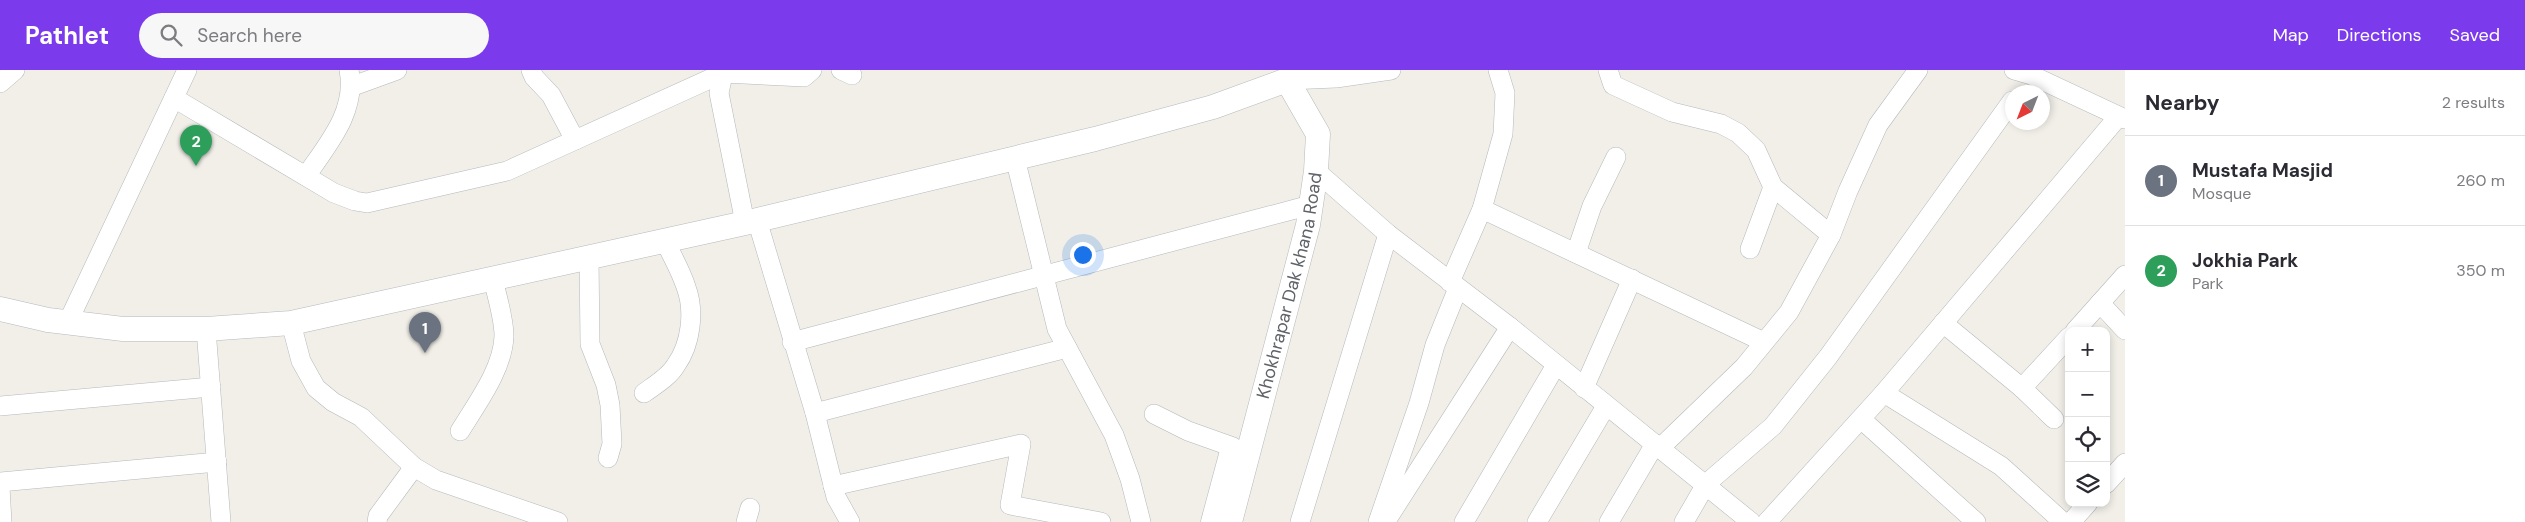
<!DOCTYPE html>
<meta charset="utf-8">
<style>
body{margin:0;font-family:"DM Sans",sans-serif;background:#f7f7f7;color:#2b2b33}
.controls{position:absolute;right:15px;bottom:15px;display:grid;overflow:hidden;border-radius:10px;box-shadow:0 2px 8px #0003}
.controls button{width:45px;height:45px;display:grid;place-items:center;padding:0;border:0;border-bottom:1px solid #e1e1e2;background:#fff;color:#2b2b33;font:25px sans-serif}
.compass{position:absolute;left:2005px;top:15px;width:45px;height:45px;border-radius:50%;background:#fff;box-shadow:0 2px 8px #0003;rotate:222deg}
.you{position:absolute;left:1082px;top:184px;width:18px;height:18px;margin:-12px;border:4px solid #fff;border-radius:50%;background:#1a73e8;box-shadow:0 0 0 8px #1a73e833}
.badge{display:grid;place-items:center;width:32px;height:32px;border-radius:50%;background:#7c3aed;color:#fff;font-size:16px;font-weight:700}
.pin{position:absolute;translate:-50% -41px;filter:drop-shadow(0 1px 2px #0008)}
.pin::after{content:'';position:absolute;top:26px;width:18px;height:15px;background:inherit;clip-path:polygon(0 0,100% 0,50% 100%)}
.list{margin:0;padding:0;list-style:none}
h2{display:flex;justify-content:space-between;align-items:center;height:65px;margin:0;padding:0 20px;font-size:21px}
h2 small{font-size:16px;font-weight:400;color:#7c7c81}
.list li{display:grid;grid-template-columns:32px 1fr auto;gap:15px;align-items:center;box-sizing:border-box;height:90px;padding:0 20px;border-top:1px solid #e1e1e2}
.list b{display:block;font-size:19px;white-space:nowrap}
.list p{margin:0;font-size:16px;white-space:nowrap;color:#7c7c81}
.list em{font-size:16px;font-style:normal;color:#7c7c81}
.icon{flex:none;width:28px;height:28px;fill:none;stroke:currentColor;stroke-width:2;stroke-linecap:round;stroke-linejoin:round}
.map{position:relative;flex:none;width:2125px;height:452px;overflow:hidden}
header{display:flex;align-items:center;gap:30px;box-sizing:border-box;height:70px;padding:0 25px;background:#7c3aed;color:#fff}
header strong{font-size:24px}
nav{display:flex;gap:28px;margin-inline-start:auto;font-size:18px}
.search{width:350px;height:45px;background:#f7f7f7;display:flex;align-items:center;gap:12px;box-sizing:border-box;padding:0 18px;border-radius:28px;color:#7c7c81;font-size:19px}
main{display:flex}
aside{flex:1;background:#fff}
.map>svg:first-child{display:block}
</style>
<header>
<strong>Pathlet</strong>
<div class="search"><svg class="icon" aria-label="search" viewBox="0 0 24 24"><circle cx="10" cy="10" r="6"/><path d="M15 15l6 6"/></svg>Search here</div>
<nav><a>Map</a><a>Directions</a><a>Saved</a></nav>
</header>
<main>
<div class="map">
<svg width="2125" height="452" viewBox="0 0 2125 452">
<rect width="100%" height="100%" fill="#f1efe8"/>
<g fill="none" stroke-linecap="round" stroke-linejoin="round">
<defs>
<g id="minor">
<polyline points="531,0 534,7 551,25 575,70"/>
<polyline points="724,0 719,23 745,153"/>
<polyline points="841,0 852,5"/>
<polyline points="1608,0 1613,15 1672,42 1721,54 1738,63 1756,80 1773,117 1831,165"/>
<polyline points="2014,0 2031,5 2125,49"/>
<polyline points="1288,10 1336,8 1391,0"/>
<polyline points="0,13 15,0"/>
<polyline points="353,16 397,0"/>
<polyline points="174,28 334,123 355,131 367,133 507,101 723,3 804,7 812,0"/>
<polyline points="1015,88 1057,259 1114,365 1130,409 1141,452"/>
<polyline points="1316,101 1388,164 1510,257 1751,452"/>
<path d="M306 106C328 74 357 41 349 0"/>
<polyline points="1482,139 1764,272"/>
<polyline points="757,150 815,343 836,427 850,452"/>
<polyline points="1750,179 1773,117"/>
<polyline points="1576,183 1592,136 1616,87"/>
<polyline points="589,187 590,274 606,315 610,335 612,374 608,388"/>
<polyline points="1450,212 1482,139 1503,64 1505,23 1498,0"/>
<polyline points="2100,233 2125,260"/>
<polyline points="68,252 187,0"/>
<polyline points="291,253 301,291 316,318 333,332 361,347 414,397 436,410 558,452"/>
<polyline points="1943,253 2022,318 2054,349"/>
<polyline points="206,259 221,452"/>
<polyline points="2075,261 2125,205"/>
<polyline points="792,272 1303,137"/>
<polyline points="1584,318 1632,209"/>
<polyline points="2022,318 2069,267"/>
<path d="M644 323C655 315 669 307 676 295 691 274 695 241 686 217 681 201 672 186 665 171"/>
<polyline points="1884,323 2001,396 2063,452"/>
<polyline points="0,336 211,317"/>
<polyline points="815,343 1067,278"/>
<polyline points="1154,344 1188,361 1233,377"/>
<polyline points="1861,349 1976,452"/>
<path d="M460 361C477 333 503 299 504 266 504 248 497 227 493 209"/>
<polyline points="1660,378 1744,297 1789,242 1831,165 1848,121 1878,55 1918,0"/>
<polyline points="0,412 217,392"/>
<polyline points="2106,414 2125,393"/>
<polyline points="833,416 1021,374 1010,435 1101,452"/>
<polyline points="0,417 2,452"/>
<polyline points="1386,451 1510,257"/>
<polyline points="377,452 378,446 414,397"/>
<polyline points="746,452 750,438"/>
<polyline points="1300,452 1388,164"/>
<polyline points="1378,452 1419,333 1435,275 1458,218"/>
<polyline points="1464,452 1556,295"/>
<polyline points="1537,452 1606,336"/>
<polyline points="1609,452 1655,374"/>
<polyline points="1684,452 1706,414 1773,356 1828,287 2012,31"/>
<polyline points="1767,452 1884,323 2118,47"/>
<polyline points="2071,452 2088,433"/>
</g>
<g id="tertiary">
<polyline points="0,239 48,250 123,259 206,259 291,253 745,153 1095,69 1213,37 1287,10 1305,0"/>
<polyline points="1213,452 1231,385"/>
<path id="s1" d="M1230 452 1308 155 1316 101 1318 64 1287 10"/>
</g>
</defs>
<use href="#minor" stroke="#b5b8bc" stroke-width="20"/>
<use href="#tertiary" stroke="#b5b8bc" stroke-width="25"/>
<use href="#minor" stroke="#fff" stroke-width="19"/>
<use href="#tertiary" stroke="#fff" stroke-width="24"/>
</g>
<g text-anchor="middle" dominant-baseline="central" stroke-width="4" stroke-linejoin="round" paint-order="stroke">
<g font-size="18" fill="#5f6368" stroke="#fff">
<text stroke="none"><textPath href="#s1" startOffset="244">Khokhrapar Dak khana Road</textPath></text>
</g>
</g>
</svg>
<div class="controls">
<button>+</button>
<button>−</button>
<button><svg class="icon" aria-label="locate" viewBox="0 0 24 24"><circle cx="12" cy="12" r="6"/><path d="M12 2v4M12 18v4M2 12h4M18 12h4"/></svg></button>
<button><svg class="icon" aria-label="layers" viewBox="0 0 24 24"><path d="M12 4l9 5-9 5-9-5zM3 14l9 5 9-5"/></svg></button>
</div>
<svg class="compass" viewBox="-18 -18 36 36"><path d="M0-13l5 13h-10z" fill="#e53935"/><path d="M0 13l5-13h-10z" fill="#7c7c81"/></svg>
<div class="you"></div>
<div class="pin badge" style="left:425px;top:283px;background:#6b7280">1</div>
<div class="pin badge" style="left:196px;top:96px;background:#2e9e5b">2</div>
</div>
<aside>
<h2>Nearby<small>2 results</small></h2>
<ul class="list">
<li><span class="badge" style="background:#6b7280">1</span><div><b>Mustafa Masjid</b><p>Mosque</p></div><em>260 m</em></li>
<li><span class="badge" style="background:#2e9e5b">2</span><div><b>Jokhia Park</b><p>Park</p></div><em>350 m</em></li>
</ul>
</aside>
</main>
